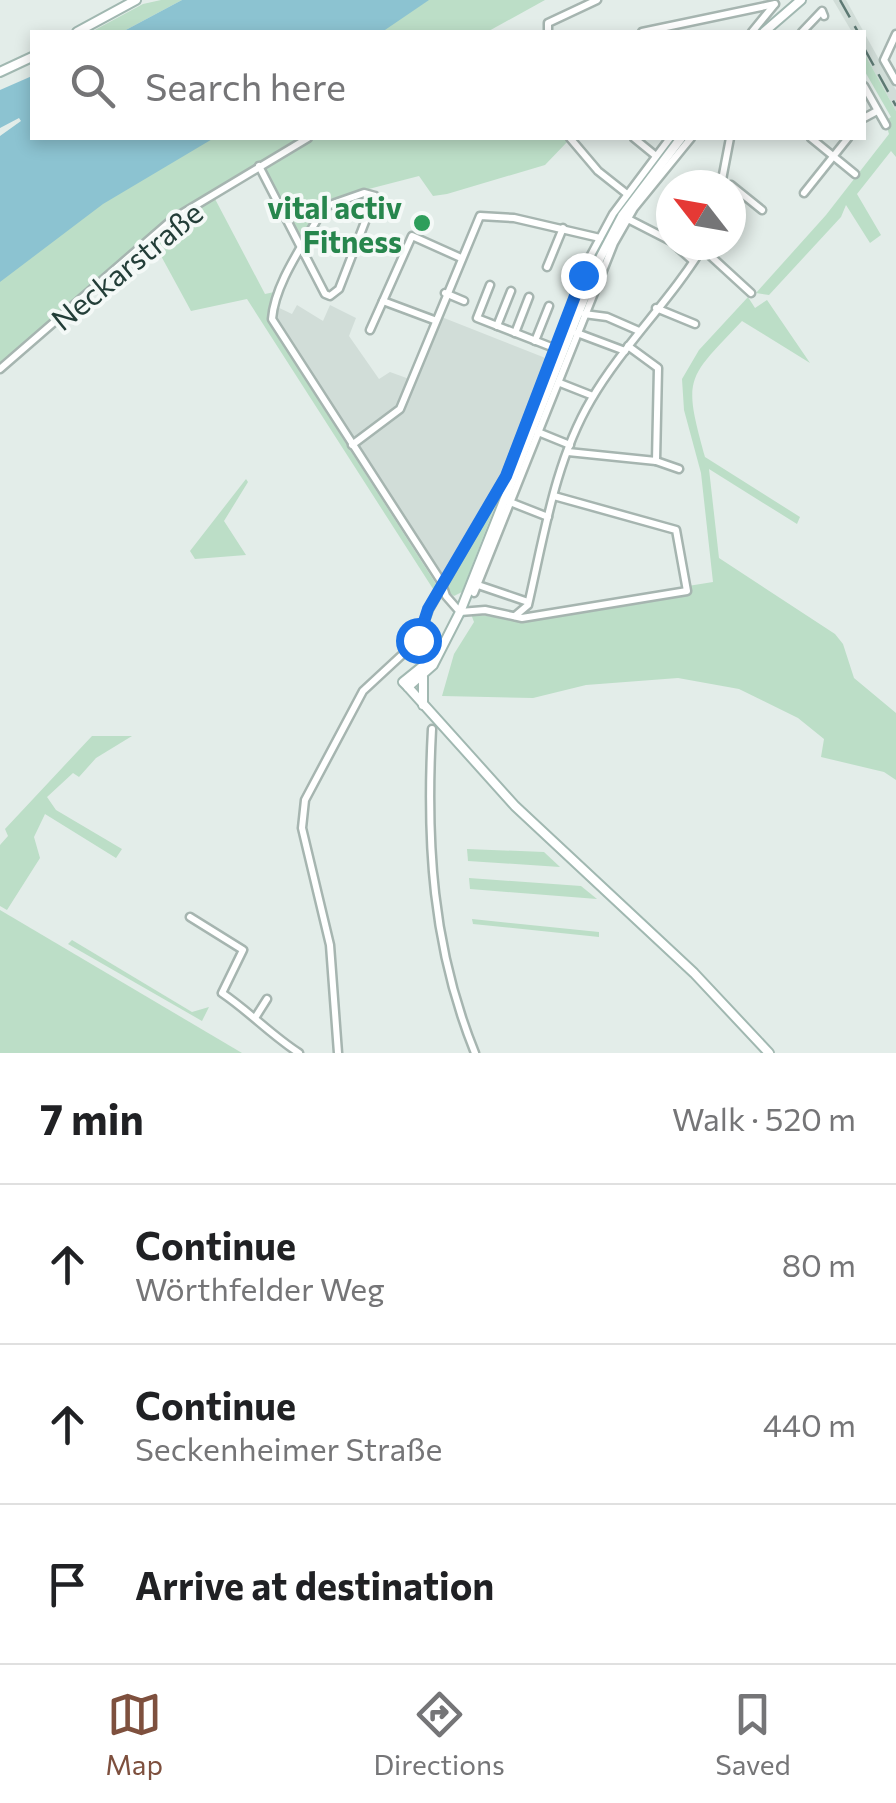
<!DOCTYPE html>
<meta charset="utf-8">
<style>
body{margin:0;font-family:Commissioner,sans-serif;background:#f6f6f6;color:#202124}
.compass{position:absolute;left:656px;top:170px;width:90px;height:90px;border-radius:50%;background:#fff;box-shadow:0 5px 15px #0003;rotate:301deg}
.stop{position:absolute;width:30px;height:30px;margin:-22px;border:8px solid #1a73e8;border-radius:50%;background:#fff}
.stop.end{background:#1a73e8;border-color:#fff;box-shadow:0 2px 10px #0008}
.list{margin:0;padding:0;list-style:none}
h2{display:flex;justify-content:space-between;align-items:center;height:130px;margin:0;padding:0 40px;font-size:42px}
h2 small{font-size:32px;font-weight:400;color:#757577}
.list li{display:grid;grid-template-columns:65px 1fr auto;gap:30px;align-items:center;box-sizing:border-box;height:160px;padding:0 40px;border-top:2px solid #e0e0e0}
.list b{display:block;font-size:38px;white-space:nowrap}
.list p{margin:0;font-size:32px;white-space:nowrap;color:#757577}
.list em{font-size:32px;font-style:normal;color:#757577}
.icon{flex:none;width:55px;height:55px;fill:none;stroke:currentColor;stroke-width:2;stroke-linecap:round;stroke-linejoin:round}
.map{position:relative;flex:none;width:896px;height:1053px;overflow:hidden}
.search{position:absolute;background:#fff;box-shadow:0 5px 15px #0003;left:30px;right:30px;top:30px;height:110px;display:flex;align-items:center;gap:25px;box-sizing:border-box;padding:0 35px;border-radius:0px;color:#757577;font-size:38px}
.sheet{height:610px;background:#fff}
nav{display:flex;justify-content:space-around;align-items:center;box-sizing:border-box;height:140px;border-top:2px solid #e0e0e0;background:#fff;font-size:28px;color:#757577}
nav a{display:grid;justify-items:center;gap:5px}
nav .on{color:#7e503e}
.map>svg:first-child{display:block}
</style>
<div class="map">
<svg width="896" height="1053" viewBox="0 0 896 1053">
<rect width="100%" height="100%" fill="#e3ede9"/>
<g fill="#d1ddd8">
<polygon points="833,0 846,0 896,90 896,111 864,53 864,32 852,32"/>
<polygon points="273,305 292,314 297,305 323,321 330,305 356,318 349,336 379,379 390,372 412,380 439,316 548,359 507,478 465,560 444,589 438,587 278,337 270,319"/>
</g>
<g fill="#bcdec7">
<polygon points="161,0 182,0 122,32 91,32 143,4"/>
<polygon points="265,0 545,0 487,32 225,32"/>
<polygon points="864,53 896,111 896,157 891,151 857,194 881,235 870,243 846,205 841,217 769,295 756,293 826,215 889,134 885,121 891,117 864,70"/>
<polygon points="85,138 304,138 171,217 0,366 0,199"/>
<polygon points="315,138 566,138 568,141 545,165 447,194 433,196 419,176 330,199 324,201 303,240 260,169"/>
<polygon points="214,197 265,294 279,291 270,318 278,337 438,587 435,592 247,299 191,311 154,243"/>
<path d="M748 297 755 308 767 300 810 363 742 321C686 380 683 377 705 457L800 517 797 524 709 469 719 558 835 634 843 644 854 678 896 713V780L884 772 821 757 824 739 798 718 739 689 678 678 586 685 533 698 442 696 454 654 474 622 471 614 521 620 689 593 688 586 713 582 701 473 684 410 682 379 699 350Z"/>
<path d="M540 389 462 592 454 596 444 589C488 527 514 459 540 389Z"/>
<polygon points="246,479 248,482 224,521 246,555 195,559 190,551"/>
<polygon points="92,736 132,736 96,758 79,777 73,773 47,797 56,810 122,849 116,858 45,814 34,837 40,858 7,910 0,906 0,845 8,836 5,829"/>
<polygon points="467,849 544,852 560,867 468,861"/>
<polygon points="469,878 581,886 597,899 470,889"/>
<polygon points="0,910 242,1053 0,1053"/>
<polygon points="472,919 599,932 599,937 473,924"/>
<polygon points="72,940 192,1012 209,1007 202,1021 68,944"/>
</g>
<g fill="#8cc3d1">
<polygon points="182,0 429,0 382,32 122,32"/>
<polygon points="32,76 32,138 214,138 103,204 0,282 0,136 21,121 19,118 0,128 0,90"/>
</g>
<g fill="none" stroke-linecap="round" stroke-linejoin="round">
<defs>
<g id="street">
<polyline points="548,32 548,23 597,0"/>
<polyline points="642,32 775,4"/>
<polyline points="752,32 774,5"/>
<polyline points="802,32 822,11 824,16"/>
<polyline points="896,34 884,60 896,81"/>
<polyline points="864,86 886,125"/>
<polyline points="864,118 877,111"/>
<polyline points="570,138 598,171 627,194"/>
<polyline points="634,138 656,156"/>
<polyline points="811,138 855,174"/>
<path d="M259 166 325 294 330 296 339 289 375 196 364 193 324 207C307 240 275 281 272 319L441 581 446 596 460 612 485 610 522 618 687 591 676 530 554 496"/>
<polyline points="721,185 730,138"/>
<polyline points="731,185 762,210"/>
<polyline points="804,193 848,138"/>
<polyline points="628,219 671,241"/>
<polyline points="675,245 693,261"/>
<polyline points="703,249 751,293"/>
<polyline points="547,267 563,228"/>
<polyline points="490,285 477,318 554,348"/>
<polyline points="445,293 464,301"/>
<polyline points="656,308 695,324"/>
<polyline points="584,314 607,317 639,331"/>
<polyline points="434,320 383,301 412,236 461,258"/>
<polyline points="497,326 511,291"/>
<polyline points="370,330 383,301"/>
<polyline points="515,333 529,297"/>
<polyline points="577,333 625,351"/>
<polyline points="535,341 549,306"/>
<polyline points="0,369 173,219 308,138"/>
<polyline points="560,383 593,396"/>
<polyline points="538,432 570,445"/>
<polyline points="352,445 400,409 480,216 514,218 600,238"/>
<polyline points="568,452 656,461 658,368 628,346"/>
<polyline points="656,461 679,469"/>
<polyline points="510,502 548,517"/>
<polyline points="478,585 528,602"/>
<polyline points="474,593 614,243 634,208 691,138"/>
<path d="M515 616 528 605C544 536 555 461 591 400 623 345 672 299 704 245"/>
<path d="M432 729C426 842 432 947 475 1053"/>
<path d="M190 917 243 950 222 993C250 1012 271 1035 299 1053"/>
<polyline points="255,1018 267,999"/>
<polyline points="338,1053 330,945 302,828 305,800 363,691 418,640 429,609 506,476 591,255 613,214 670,138"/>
</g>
<g id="secondary">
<polyline points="77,32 136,0"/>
<polyline points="764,32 801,0"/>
<polyline points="0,72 32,57"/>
<polyline points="434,657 403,682 408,687 515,806 694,973 769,1053"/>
<polyline points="423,677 423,705"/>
<polyline points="408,687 433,665 460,612 600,258 622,216 681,138"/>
</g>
</defs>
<use href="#street" stroke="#a6b5b0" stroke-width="11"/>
<use href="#secondary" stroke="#a1b8b1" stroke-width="12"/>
<use href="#street" stroke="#fff" stroke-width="6"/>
<use href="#secondary" stroke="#fff" stroke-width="8"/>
<g stroke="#5d7973" stroke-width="2.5" stroke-dasharray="20 10" stroke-linecap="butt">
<polyline points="840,0 858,32"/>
<polyline points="864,48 896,106"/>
</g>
</g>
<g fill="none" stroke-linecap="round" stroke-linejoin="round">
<polyline stroke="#1a73e8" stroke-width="12" points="418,640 428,609 506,476 583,275"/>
</g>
<circle fill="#2e9e5b" stroke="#f4f9f7" stroke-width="4" cx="422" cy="223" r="10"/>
<g text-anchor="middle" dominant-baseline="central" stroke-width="8" stroke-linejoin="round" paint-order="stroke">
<g font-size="30" font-weight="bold" fill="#27864d" stroke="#f4f9f7" text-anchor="end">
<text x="402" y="206">vital activ<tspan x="402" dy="34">Fitness</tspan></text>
</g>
<g font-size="30" fill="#233e38" stroke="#f4f9f7">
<text transform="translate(126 265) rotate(-39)">Neckarstraße</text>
</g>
</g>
</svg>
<svg class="compass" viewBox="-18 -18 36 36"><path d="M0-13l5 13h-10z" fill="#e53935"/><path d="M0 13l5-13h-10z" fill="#757577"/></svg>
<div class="stop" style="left:418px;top:640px"></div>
<div class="stop end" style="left:583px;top:275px"></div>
<div class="search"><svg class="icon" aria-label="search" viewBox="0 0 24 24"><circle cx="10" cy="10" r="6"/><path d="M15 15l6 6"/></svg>Search here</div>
</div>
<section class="sheet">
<h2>7 min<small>Walk · 520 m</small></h2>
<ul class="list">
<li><svg class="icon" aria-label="ahead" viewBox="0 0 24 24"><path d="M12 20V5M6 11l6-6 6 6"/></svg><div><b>Continue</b><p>Wörthfelder Weg</p></div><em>80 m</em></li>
<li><svg class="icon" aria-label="ahead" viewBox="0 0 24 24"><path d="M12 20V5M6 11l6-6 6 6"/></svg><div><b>Continue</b><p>Seckenheimer Straße</p></div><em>440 m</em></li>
<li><svg class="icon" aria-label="arrive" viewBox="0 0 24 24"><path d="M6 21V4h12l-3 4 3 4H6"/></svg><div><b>Arrive at destination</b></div></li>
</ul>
</section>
<nav>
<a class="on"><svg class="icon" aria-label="map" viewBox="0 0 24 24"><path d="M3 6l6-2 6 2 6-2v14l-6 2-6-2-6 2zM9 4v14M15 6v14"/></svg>Map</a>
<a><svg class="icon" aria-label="directions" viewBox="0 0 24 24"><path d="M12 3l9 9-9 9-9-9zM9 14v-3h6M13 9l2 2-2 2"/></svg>Directions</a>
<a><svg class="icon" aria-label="saved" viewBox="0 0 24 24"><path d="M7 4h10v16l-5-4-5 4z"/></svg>Saved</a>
</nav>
